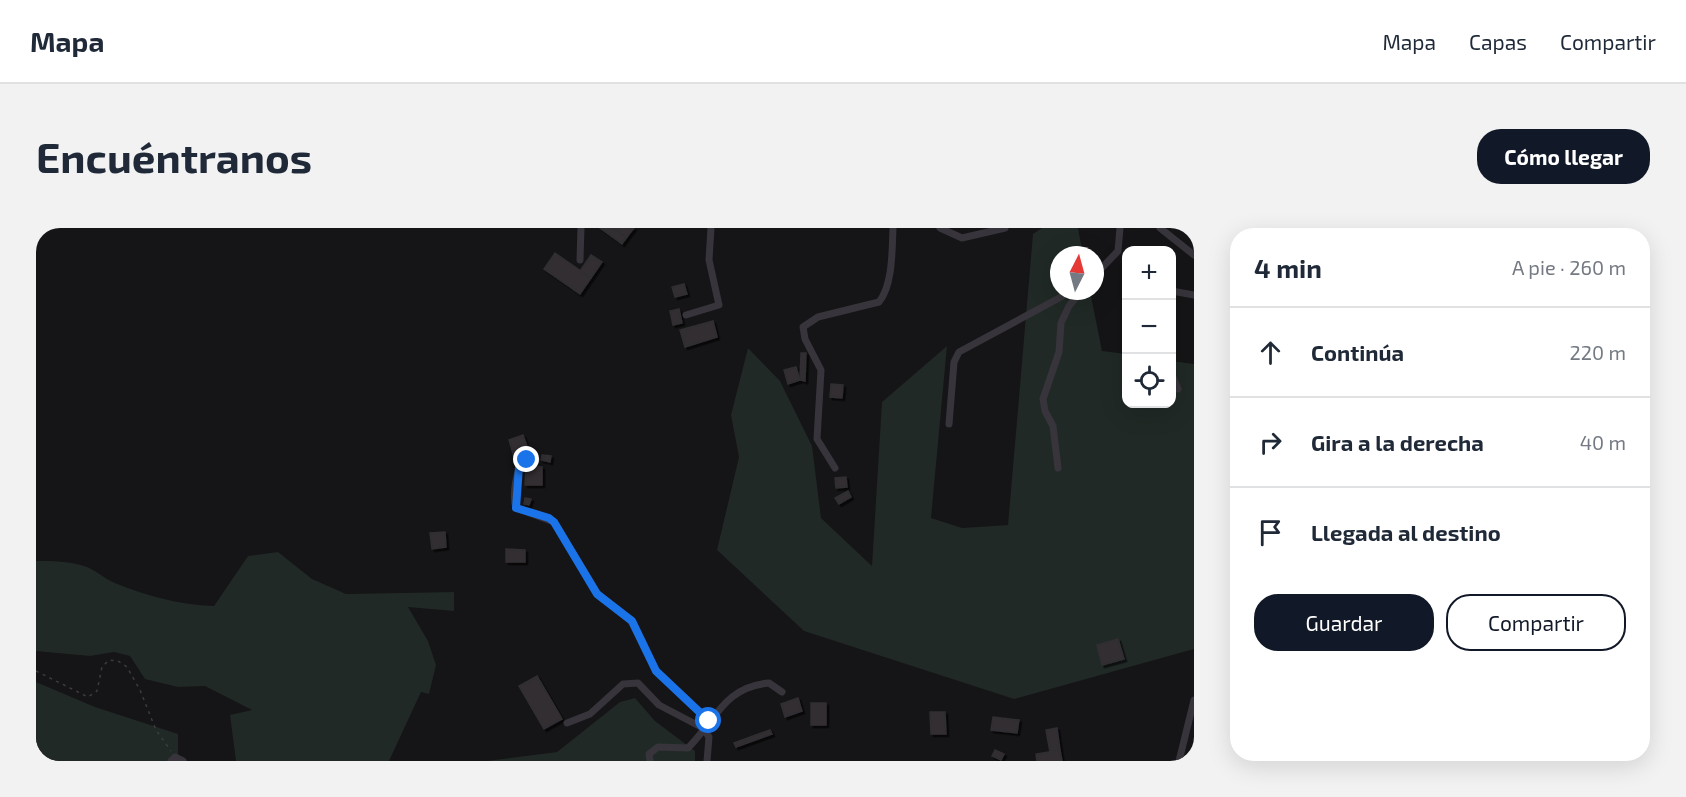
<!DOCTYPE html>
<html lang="es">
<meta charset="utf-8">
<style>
body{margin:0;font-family:"Exo 2",sans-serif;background:#f2f2f3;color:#1f2937}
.controls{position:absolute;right:18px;top:18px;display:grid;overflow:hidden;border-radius:12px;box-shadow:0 6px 24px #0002}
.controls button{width:54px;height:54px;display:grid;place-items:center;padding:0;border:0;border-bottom:2px solid #e0e1e3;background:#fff;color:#1f2937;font:30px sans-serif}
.compass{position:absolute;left:1014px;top:18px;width:54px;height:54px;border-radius:50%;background:#fff;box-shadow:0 6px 24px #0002;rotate:6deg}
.stop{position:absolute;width:18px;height:18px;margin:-14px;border:4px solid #1a73e8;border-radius:50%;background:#fff}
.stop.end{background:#1a73e8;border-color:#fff;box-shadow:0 2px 6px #0008}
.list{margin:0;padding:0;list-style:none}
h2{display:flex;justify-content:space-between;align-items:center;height:78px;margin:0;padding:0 24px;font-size:26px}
h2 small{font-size:20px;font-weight:400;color:#747a83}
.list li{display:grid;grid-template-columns:39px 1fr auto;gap:18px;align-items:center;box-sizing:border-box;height:90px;padding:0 24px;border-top:2px solid #e0e1e3}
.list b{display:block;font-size:22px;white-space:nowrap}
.list em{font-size:20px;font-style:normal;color:#747a83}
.actions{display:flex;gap:12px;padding:18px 24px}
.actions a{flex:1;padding:14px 0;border:2px solid #111827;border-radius:24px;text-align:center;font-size:21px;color:#111827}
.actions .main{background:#111827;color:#fff}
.icon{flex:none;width:33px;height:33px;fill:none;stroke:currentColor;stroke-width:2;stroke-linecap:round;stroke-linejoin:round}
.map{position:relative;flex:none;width:1158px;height:533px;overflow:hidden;border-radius:24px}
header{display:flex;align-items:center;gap:36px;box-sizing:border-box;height:84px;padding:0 30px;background:#fff;border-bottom:2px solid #e0e1e3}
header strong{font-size:28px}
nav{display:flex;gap:33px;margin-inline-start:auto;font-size:21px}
.intro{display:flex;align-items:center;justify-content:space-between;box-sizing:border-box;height:144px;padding:0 36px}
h1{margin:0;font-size:42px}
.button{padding:15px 27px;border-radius:24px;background:#111827;color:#fff;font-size:21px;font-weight:700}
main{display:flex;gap:36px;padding:0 36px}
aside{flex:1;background:#fff;border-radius:24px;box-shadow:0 6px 24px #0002}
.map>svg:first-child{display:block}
</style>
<header>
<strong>Mapa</strong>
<nav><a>Mapa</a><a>Capas</a><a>Compartir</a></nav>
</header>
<div class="intro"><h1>Encuéntranos</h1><a class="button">Cómo llegar</a></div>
<main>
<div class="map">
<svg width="1158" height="533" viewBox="0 0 1158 533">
<defs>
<filter id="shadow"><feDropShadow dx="2.5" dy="2.5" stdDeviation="0" flood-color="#0009"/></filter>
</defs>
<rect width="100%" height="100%" fill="#151416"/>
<g fill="#202925">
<polygon points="1006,0 1042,0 1047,27 1023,27 1023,63 1054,63 1066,123 1090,126 1090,176 1136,176 1136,133 1158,136 1158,421 978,471 768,403 681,322 703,229 695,187 712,120 744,153 776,218 785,290 836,338 846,174 911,118 895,290 926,300 972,297 997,6"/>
<path d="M242 324 276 351 310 366 418 364V383L372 379 392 413 400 437 393 466 385 464 353 533H200L194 487 216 482 169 458 142 459 109 451 94 428 78 424 54 428 0 423V333C17 333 34 333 51 339 61 343 69 351 79 355 111 368 144 377 178 378L212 328Z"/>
<polygon points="0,454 59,479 142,506 142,533 0,533"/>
<polygon points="599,470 619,493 659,523 659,533 451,533 521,524 584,474"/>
</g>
<g fill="#302f32" stroke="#302e32" stroke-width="1.5" filter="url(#shadow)">
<polygon points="564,0 578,0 591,9 586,16"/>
<polygon points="578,0 598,0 591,9"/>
<polygon points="519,25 555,50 544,66 508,41"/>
<polygon points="555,27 566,34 555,50 544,43"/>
<polygon points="648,56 651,66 639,69 636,59"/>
<polygon points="643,81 646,95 637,97 634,83"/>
<polygon points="677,93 681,109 649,119 644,102"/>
<polygon points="765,125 770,125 769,153 764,152"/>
<polygon points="760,139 764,152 752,156 748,142"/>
<polygon points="795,156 807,157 806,170 794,169"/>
<polygon points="487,207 493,224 478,229 473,212"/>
<polygon points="506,227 515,228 514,234 505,232"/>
<polygon points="490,238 506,239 506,257 489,257"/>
<polygon points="810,249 811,259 800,260 799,250"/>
<polygon points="812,263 815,269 803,276 799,270"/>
<polygon points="489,270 495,271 493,277 488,276"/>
<polygon points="409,304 410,319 396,321 394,305"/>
<polygon points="470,321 489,322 489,334 470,334"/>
<polygon points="1082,411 1088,431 1066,437 1061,417"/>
<polygon points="501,448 526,491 508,501 483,458"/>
<polygon points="762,470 766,483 749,489 745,476"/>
<rect x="775" y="475" width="15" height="22"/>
<polygon points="894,484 909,484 910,506 895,506"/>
<polygon points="957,489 983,492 981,505 955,502"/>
<polygon points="1021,500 1024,522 1014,524 1010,502"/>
<polygon points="734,502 736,506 700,519 698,515"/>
<polygon points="959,522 968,526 965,532 956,528"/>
<polygon points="1024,522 1026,533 1001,533 1000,526"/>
</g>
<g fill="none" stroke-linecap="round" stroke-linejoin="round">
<polyline stroke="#3c3b42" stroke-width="1.5" stroke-dasharray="3 4.5" stroke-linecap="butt" points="0,443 52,469 61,463 66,439 73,432 82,433 91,439 104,462 120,502 135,523"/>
<g stroke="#37353b" stroke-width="7">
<polyline points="904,0 926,10 969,0"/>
<polyline points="1124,0 1158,27"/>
<polyline points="544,32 545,0"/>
<polyline points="1059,47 1082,23 1084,0"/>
<polyline points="1136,63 1158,67"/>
<polyline points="650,87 683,77 673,32 675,0"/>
<polyline points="1136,147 1142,161"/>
<polyline points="913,196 918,134 923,124 1036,63"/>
<path d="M500 232H488C480 241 476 268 480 280L518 294 562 366 595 393 620 443 673 493"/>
<path d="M799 240 781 211 785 142 769 111 767 99 782 89 843 74C857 57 856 21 857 0"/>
<polyline points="1022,240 1017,198 1009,183 1007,171 1023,124 1025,95 1033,78 1045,63"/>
<polyline points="531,495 554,486 587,456 602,455 623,477 667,500 673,509 671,533"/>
<polyline points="135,533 139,529 147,533"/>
<path d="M614 533 613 526 622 519 652 520C680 492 688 459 733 455L746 464"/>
<polyline points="1143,533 1158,472"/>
</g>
</g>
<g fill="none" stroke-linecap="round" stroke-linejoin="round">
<polyline stroke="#1a73e8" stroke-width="8" points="491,232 483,239 480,280 513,290 518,294 561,366 596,393 620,443 673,493"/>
</g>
</svg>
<div class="controls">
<button>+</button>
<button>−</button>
<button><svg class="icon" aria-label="locate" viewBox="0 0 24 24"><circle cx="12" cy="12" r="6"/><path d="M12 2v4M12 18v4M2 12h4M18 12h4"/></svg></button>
</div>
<svg class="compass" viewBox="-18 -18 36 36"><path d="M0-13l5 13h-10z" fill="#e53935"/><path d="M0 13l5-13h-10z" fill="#747a83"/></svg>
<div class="stop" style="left:673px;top:493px"></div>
<div class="stop end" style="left:491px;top:232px"></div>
</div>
<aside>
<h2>4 min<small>A pie · 260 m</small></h2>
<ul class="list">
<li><svg class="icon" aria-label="ahead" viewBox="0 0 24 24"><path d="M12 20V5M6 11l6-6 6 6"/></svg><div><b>Continúa</b></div><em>220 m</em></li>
<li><svg class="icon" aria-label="right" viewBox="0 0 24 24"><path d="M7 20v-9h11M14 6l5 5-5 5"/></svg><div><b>Gira a la derecha</b></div><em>40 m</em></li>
<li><svg class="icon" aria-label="arrive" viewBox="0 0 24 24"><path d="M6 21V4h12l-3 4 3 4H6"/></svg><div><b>Llegada al destino</b></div></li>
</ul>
<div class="actions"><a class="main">Guardar</a><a>Compartir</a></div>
</aside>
</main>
